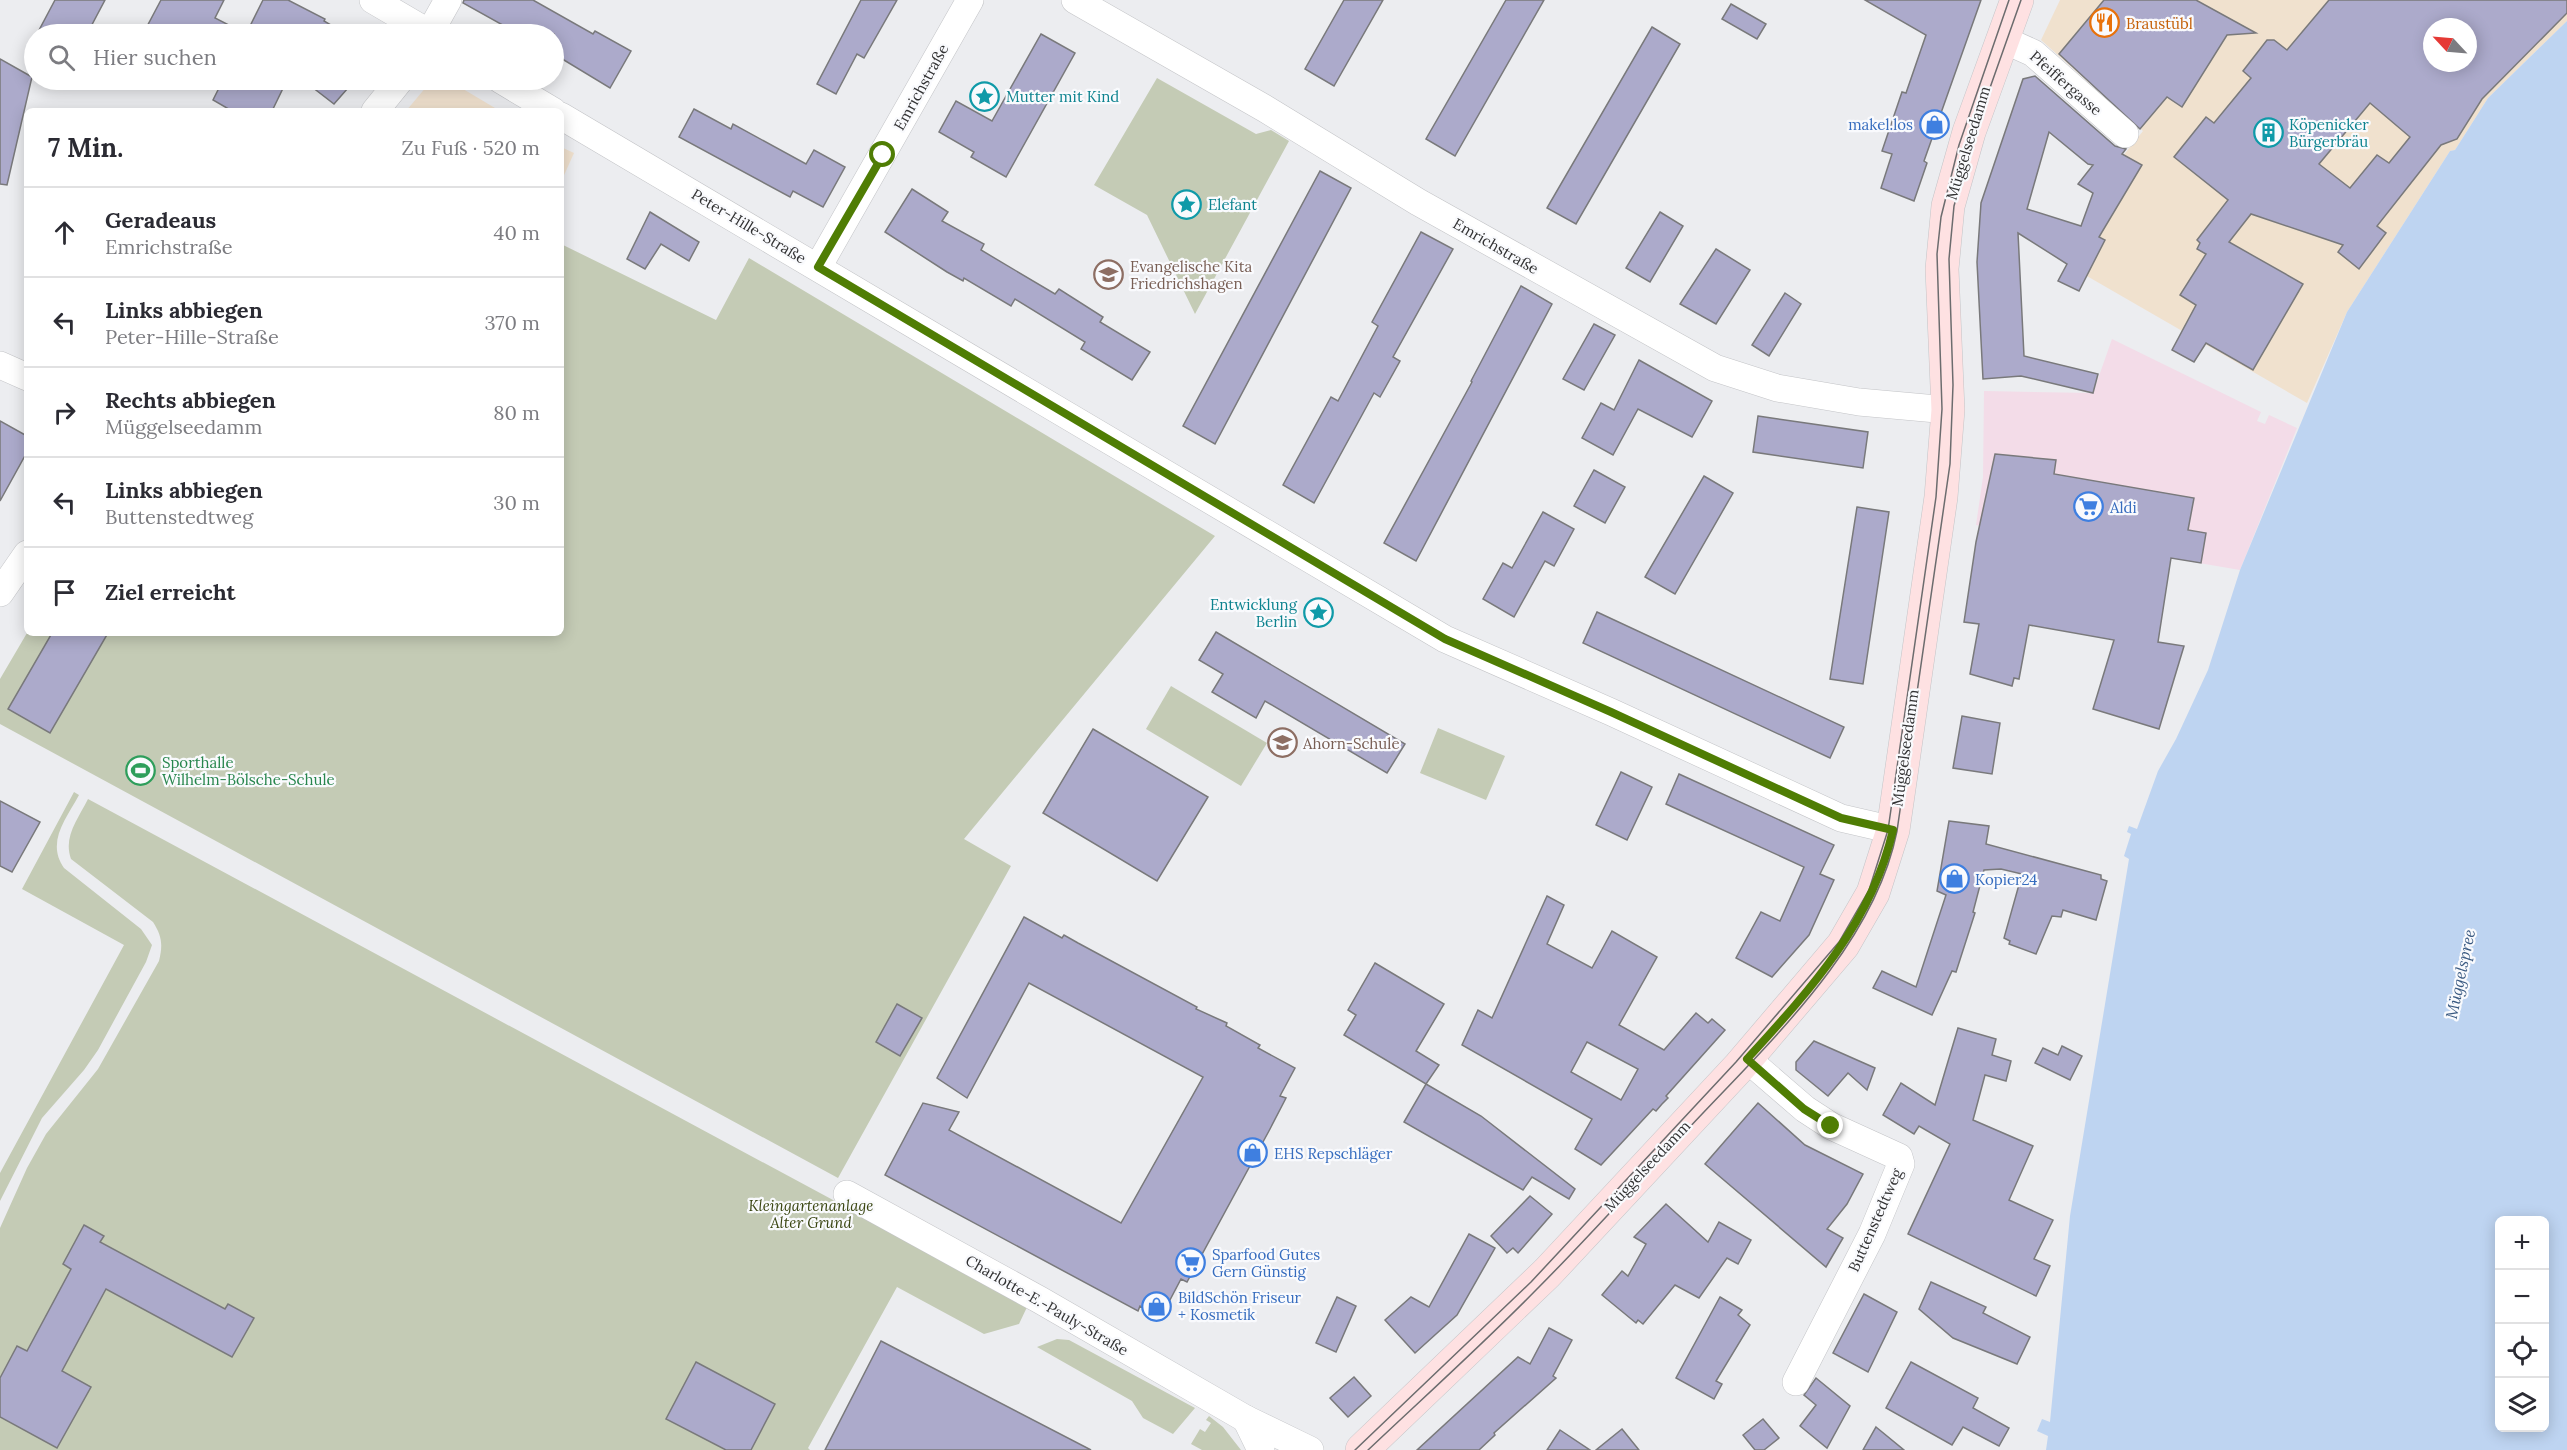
<!DOCTYPE html>
<html lang="de">
<meta charset="utf-8">
<style>
body{margin:0;font-family:Lora,serif;background:#f7f7f7;color:#2b2b33}
.controls{position:absolute;right:18px;bottom:18px;display:grid;overflow:hidden;border-radius:9px;box-shadow:0 3px 15px #0003}
.controls button{width:54px;height:54px;display:grid;place-items:center;padding:0;border:0;border-bottom:2px solid #e1e1e2;background:#fff;color:#2b2b33;font:30px sans-serif}
.compass{position:absolute;left:2423px;top:18px;width:54px;height:54px;border-radius:50%;background:#fff;box-shadow:0 3px 15px #0003;rotate:296deg}
.stop{position:absolute;width:18px;height:18px;margin:-14px;border:4px solid #4f7d04;border-radius:50%;background:#fff}
.stop.end{background:#4f7d04;border-color:#fff;box-shadow:0 2px 6px #0008}
.list{margin:0;padding:0;list-style:none}
h2{display:flex;justify-content:space-between;align-items:center;height:78px;margin:0;padding:0 24px;font-size:26px}
h2 small{font-size:20px;font-weight:400;color:#7c7c81}
.list li{display:grid;grid-template-columns:39px 1fr auto;gap:18px;align-items:center;box-sizing:border-box;height:90px;padding:0 24px;border-top:2px solid #e1e1e2}
.list b{display:block;font-size:22px;white-space:nowrap}
.list p{margin:0;font-size:20px;white-space:nowrap;color:#7c7c81}
.list em{font-size:20px;font-style:normal;color:#7c7c81}
.icon{flex:none;width:33px;height:33px;fill:none;stroke:currentColor;stroke-width:2;stroke-linecap:round;stroke-linejoin:round}
.map{position:relative;flex:none;width:2567px;height:1450px;overflow:hidden}
.search{position:absolute;background:#fff;box-shadow:0 3px 15px #0003;left:24px;top:24px;width:540px;height:66px;display:flex;align-items:center;gap:15px;box-sizing:border-box;padding:0 21px;border-radius:33px;color:#7c7c81;font-size:22px}
.panel{position:absolute;background:#fff;box-shadow:0 3px 15px #0003;left:24px;top:108px;width:540px;height:528px;border-radius:9px}
.map>svg:first-child{display:block}
</style>
<div class="map">
<svg width="2567" height="1450" viewBox="0 0 2567 1450">
<rect width="100%" height="100%" fill="#ecedf0"/>
<polygon fill="#f3dce8" points="2112,339 2261,412 2257,421 2265,424 2269,415 2297,428 2240,570 1976,525 1983,477 1984,391 2093,393"/>
<g fill="#f0e1ce" fill-rule="evenodd">
<path d="M2060 0H2567V21L2488 98 2455 150 2450 151 2347 312 2307 403 2073 268 2093 193 2143 131 2041 40ZM2432 27H2468V63H2432Z"/>
<polygon points="432,80 448,80 500,111 406,111"/>
<polygon points="561,147 574,153 561,182"/>
</g>
<g fill="#c4cbb5">
<polygon points="1157,78 1256,134 1271,130 1289,141 1195,314 1147,215 1094,185"/>
<polygon points="561,244 716,320 749,258 1215,536 964,839 1011,866 838,1178 0,724 0,679 27,633 561,633"/>
<polygon points="1171,686 1267,743 1241,786 1146,729"/>
<polygon points="1438,728 1505,756 1486,800 1420,773"/>
<path d="M74 792 79 795C66 819 46 842 64 868L141 929 152 945 146 962 98 1050 84 1070 42 1118 0 1201V1173L124 945 22 889Z"/>
<path d="M88 799 1028 1305 1019 1324 984 1334 897 1287 808 1448 810 1450H0V1228L27 1168 46 1134 98 1069 159 961C163 945 162 936 153 922L71 859C63 837 78 819 88 799Z"/>
<polygon points="1057,1339 1069,1340 1195,1408 1173,1434 1143,1418 1132,1401 1037,1347"/>
<polygon points="1209,1416 1223,1427 1241,1450 1202,1450 1191,1444 1200,1429 1205,1432 1211,1423 1206,1420"/>
</g>
<path fill="#bed4f1" fill-rule="evenodd" d="M2567 21V1450H2046L2048 1436 2037 1431 2042 1419 2050 1422 2070 1216 2129 859 2124 856 2131 834 2127 832 2129 826 2137 829 2158 771 2176 739 2208 670 2240 570 2347 312 2450 151 2455 150 2488 98ZM2500 1220H2544V1428H2500Z"/>
<g fill="#acaacb" stroke="#79797b" stroke-width="1.5" fill-rule="evenodd">
<polygon points="55,0 105,0 87,34 37,34"/>
<polygon points="161,0 224,0 215,18 246,34 263,0 288,0 325,19 324,21 346,34 143,34"/>
<polygon points="464,0 533,0 593,34 595,31 631,51 610,88 554,54 554,34 519,34 463,3"/>
<polygon points="861,0 897,0 864,58 857,54 836,94 817,84"/>
<polygon points="1344,0 1383,0 1334,86 1305,69"/>
<polygon points="1506,0 1544,0 1455,156 1426,139"/>
<polygon points="1865,0 1981,0 1924,161 1927,163 1914,201 1881,188 1892,154 1882,151 1902,92 1906,93 1926,35"/>
<polygon points="2104,0 2196,0 2256,33 2227,35 2182,107 2167,97 2140,129 2059,54"/>
<path d="M2329 0H2567V13L2482 99 2457 139 2441 145 2377 226 2386 233 2359 269 2338 252 2343 245 2251 214 2229 242 2303 284 2253 370 2206 343 2194 362 2172 350 2196 305 2180 295 2206 254 2197 249 2200 243 2197 240 2228 200 2174 157 2206 117 2214 123 2251 78 2243 71 2267 40H2274L2287 50ZM2432 27H2468V63H2432ZM2370 103 2410 137 2389 163 2377 155 2350 188 2319 164Z"/>
<polygon points="1731,4 1766,24 1757,39 1722,19"/>
<polygon points="1652,27 1680,44 1576,224 1547,208"/>
<polygon points="1041,34 1075,53 1006,177 971,157 974,152 939,132 956,101 992,121"/>
<polygon points="0,59 32,77 7,185 0,184"/>
<path d="M2035 76 2115 146 2126 149 2122 154 2142 165 2099 237 2105 240 2079 291 2058 281 2067 264 2018 233 2024 356 2098 374 2093 393 2021 376 1983 379 1977 262 1981 203 2023 79ZM2049 132 2088 164 2093 165 2078 184 2093 193 2081 226 2027 209Z"/>
<polygon points="223,80 287,80 272,111 232,111 213,100"/>
<polygon points="303,80 355,80 334,104"/>
<polygon points="694,109 731,129 733,124 806,164 814,150 845,167 823,207 793,191 790,197 679,137"/>
<polygon points="1320,171 1351,188 1215,444 1183,426"/>
<polygon points="912,189 948,212 942,221 984,244 981,250 1055,294 1059,289 1103,317 1100,322 1150,352 1132,380 1081,349 1085,342 1015,299 1011,306 964,278 963,281 947,272 885,232"/>
<polygon points="650,212 699,242 689,261 661,244 645,269 627,259"/>
<polygon points="1660,212 1683,226 1650,282 1626,268"/>
<polygon points="1421,232 1453,249 1393,357 1400,361 1380,397 1374,393 1314,503 1283,485 1331,397 1338,401 1378,326 1372,322"/>
<polygon points="1716,249 1750,270 1716,324 1680,304"/>
<polygon points="1521,286 1552,304 1416,561 1384,543 1472,382 1471,381"/>
<polygon points="1785,293 1801,304 1769,356 1752,345"/>
<polygon points="1594,324 1615,335 1584,390 1563,379"/>
<polygon points="1639,360 1712,401 1692,437 1638,409 1613,455 1582,438 1601,403 1614,410"/>
<polygon points="1758,416 1868,432 1863,468 1753,452"/>
<polygon points="0,421 27,436 27,452 0,501"/>
<polygon points="1995,454 2056,460 2054,474 2194,498 2188,530 2206,533 2201,563 2171,558 2158,642 2184,646 2159,729 2093,709 2114,640 2029,625 2019,679 2014,678 2012,686 1970,674 1979,624 1964,622 1976,542"/>
<polygon points="1594,470 1625,487 1605,523 1574,506"/>
<polygon points="1704,476 1733,493 1675,594 1645,577"/>
<polygon points="1857,507 1889,512 1863,684 1830,679"/>
<polygon points="1543,512 1574,529 1554,566 1545,561 1514,617 1483,599 1503,563 1512,568"/>
<polygon points="1597,612 1844,727 1830,758 1583,643"/>
<polygon points="1216,632 1405,744 1387,773 1265,701 1256,718 1212,692 1223,674 1199,660"/>
<polygon points="52,633 108,633 50,733 8,709"/>
<polygon points="1962,716 2000,723 1992,774 1953,768"/>
<polygon points="1093,729 1208,797 1157,881 1043,813"/>
<polygon points="1621,772 1652,787 1627,840 1596,825"/>
<polygon points="1679,774 1834,845 1820,874 1834,880 1809,935 1772,977 1736,958 1761,912 1780,921 1804,867 1666,804"/>
<polygon points="0,801 40,822 12,872 0,866"/>
<polygon points="1949,821 1989,826 1986,844 2101,875 2101,879 2107,881 2096,920 2063,910 2061,917 2052,916 2036,954 2009,944 2010,941 2004,938 2022,874 2001,869 1984,870 1973,912 1975,913 1956,972 1952,971 1932,1015 1873,988 1882,971 1916,987 1946,895 1937,891"/>
<path d="M1547 896 1564 905 1547 944 1592 968 1612 931 1657 957 1619 1025 1664 1050 1696 1013 1708 1023 1712 1019 1725 1030 1666 1096 1668 1098 1662 1104 1656 1111 1653 1109 1601 1165 1575 1149 1592 1119 1462 1045 1478 1010 1492 1018ZM1587 1042 1638 1069 1621 1100 1571 1072Z"/>
<polygon points="1024,917 1062,938 1064,935 1078,943 1197,1007 1196,1009 1227,1023 1226,1026 1260,1045 1258,1048 1295,1068 1280,1096 1286,1098 1270,1129 1187,1282 1181,1279 1161,1317 1140,1306 1138,1311 885,1175 923,1103 959,1112 949,1130 1121,1223 1203,1077 1029,983 967,1098 937,1078"/>
<polygon points="1375,963 1444,1004 1416,1051 1439,1065 1426,1084 1344,1035 1356,1015 1348,1010"/>
<polygon points="897,1004 922,1018 900,1056 876,1042"/>
<polygon points="1958,1028 1996,1039 1992,1055 2011,1061 2006,1081 1985,1075 1973,1120 2033,1146 2009,1200 2053,1220 2034,1259 2050,1266 2036,1296 1908,1234 1950,1144 1919,1126 1914,1134 1883,1115 1901,1083 1935,1105"/>
<polygon points="1814,1041 1875,1068 1867,1090 1848,1073 1828,1096 1796,1070 1796,1062"/>
<polygon points="2062,1046 2082,1056 2070,1080 2035,1063 2043,1048 2058,1055"/>
<polygon points="1426,1084 1481,1116 1575,1189 1569,1199 1532,1177 1523,1190 1404,1122"/>
<polygon points="1758,1103 1805,1145 1863,1174 1847,1204 1827,1229 1843,1238 1826,1267 1705,1164"/>
<polygon points="1530,1196 1552,1214 1518,1253 1513,1248 1507,1253 1491,1236"/>
<polygon points="1666,1204 1708,1242 1719,1222 1751,1240 1738,1264 1727,1258 1699,1298 1675,1285 1643,1324 1638,1320 1636,1323 1602,1295 1622,1271 1628,1276 1646,1244 1634,1237"/>
<polygon points="84,1225 104,1236 100,1242 225,1309 228,1304 254,1318 232,1357 106,1289 62,1371 91,1387 57,1448 0,1417 0,1378 17,1346 27,1351 71,1269 63,1264"/>
<polygon points="1469,1234 1495,1248 1457,1315 1415,1353 1385,1320 1411,1297 1429,1307"/>
<polygon points="1931,1282 1986,1307 1983,1313 2030,1337 2017,1364 1953,1338 1919,1309"/>
<polygon points="1864,1294 1897,1312 1868,1372 1833,1353"/>
<polygon points="1337,1297 1356,1306 1336,1352 1316,1343"/>
<polygon points="1720,1297 1742,1310 1738,1315 1750,1325 1716,1381 1722,1384 1714,1399 1676,1378"/>
<polygon points="1549,1328 1572,1340 1553,1376 1556,1378 1494,1433 1495,1435 1479,1450 1417,1450 1518,1357 1530,1364"/>
<polygon points="881,1341 1091,1450 825,1450"/>
<polygon points="696,1362 775,1404 751,1450 726,1450 666,1419"/>
<polygon points="1911,1362 1978,1398 1973,1408 2009,1428 1999,1446 1963,1427 1952,1445 1886,1408"/>
<polygon points="1354,1377 1371,1396 1348,1417 1330,1398"/>
<polygon points="1816,1378 1850,1406 1827,1448 1800,1426 1816,1405 1804,1395"/>
<polygon points="1763,1419 1779,1438 1764,1450 1755,1450 1743,1435"/>
<polygon points="1876,1427 1904,1450 1863,1450"/>
<polygon points="1622,1429 1639,1450 1596,1450"/>
<polygon points="1560,1430 1590,1450 1547,1450"/>
</g>
<g fill="none" stroke-linecap="round" stroke-linejoin="round">
<defs>
<g id="minor">
<polyline points="373,0 431,34"/>
<polyline points="1075,0 1264,108 1418,202 1715,368 1777,388 1859,402 1948,410"/>
<polyline points="429,34 448,0"/>
<polyline points="2002,39 2033,53 2125,134"/>
<polyline points="501,80 553,111"/>
<polyline points="375,111 400,80"/>
<polyline points="561,116 1445,639 1611,712 1841,818 1893,830"/>
<polyline points="818,267 970,0"/>
<polyline points="0,365 27,377"/>
<polyline points="0,593 27,554"/>
<polyline points="1747,1059 1805,1109 1831,1126 1899,1157 1901,1164 1872,1234 1796,1382"/>
<polyline points="847,1194 1040,1300 1246,1419 1310,1450"/>
<polyline points="1246,1419 1261,1450"/>
</g>
<polyline id="secondary" points="1362,1450 1547,1273 1740,1066 1843,945 1873,893 1893,830 1941,497 1948,410 1942,269 1948,206 1969,132 2017,0"/>
</defs>
<use href="#minor" stroke="#c3c4c7" stroke-width="28"/>
<use href="#secondary" stroke="#c3c4c7" stroke-width="34"/>
<use href="#minor" stroke="#fff" stroke-width="27"/>
<use href="#secondary" stroke="#fee1e2" stroke-width="33"/>
<g stroke="#6c6c6e" stroke-width="1.5">
<polyline points="1355,1450 1531,1282 1736,1062 1839,942 1869,890 1888,830 1936,497 1942,409 1937,254 1941,217 1959,145 2009,0"/>
<path d="M1368 1450C1424 1397 1482 1345 1536 1290 1587 1239 1636 1184 1686 1131 1765 1046 1874 948 1897 831L1950 464 1953 385 1949 259 1954 206 1974 133 2021 0"/>
</g>
</g>
<g fill="none" stroke-linecap="round" stroke-linejoin="round">
<path stroke="#4f7d04" stroke-width="8" d="M883 155 818 267 1445 639 1611 712 1841 818 1893 830C1872 923 1809 991 1747 1059L1804 1109 1831 1126"/>
</g>
<defs>
<symbol id="restaurant-ring" viewBox="-11 -11 22 22"><circle r="9.5" fill="#f9fafd" stroke="#e8710a" stroke-width="1.5"/><path d="M-5-6h1v4h1v-4h1v4h1v-4h1v5L-1.5 .5V6h-2V.5L-5-1ZM5-6V6H3V1.5H1.5Q1.5-4 5-6Z" fill="#e8710a"/></symbol>
<symbol id="sight-ring" viewBox="-11 -11 22 22"><circle r="9.5" fill="#f9fafd" stroke="#0f9aa8" stroke-width="1.5"/><path d="M0-6L1.8-2.2L6-1.7L2.9 1.2L3.7 5.4L0 3.3L-3.7 5.4L-2.9 1.2L-6-1.7L-1.8-2.2Z" fill="#0f9aa8"/></symbol>
<symbol id="shop-ring" viewBox="-11 -11 22 22"><circle r="9.5" fill="#f9fafd" stroke="#3f7fe0" stroke-width="1.5"/><path d="M-5-2.5h2.3a2.7 3.5 0 0 1 5.4 0H5L5.5 6h-11ZM-1.5-2.5h3a1.5 2.3 0 0 0-3 0Z" fill="#3f7fe0"/></symbol>
<symbol id="building-ring" viewBox="-11 -11 22 22"><circle r="9.5" fill="#f9fafd" stroke="#0f9aa8" stroke-width="1.5"/><path d="M-4-6H4V6H1V3H-1V6H-4ZM-2.5-4.3h1.7v1.8h-1.7ZM.8-4.3h1.7v1.8H.8ZM-2.5-1h1.7V.8h-1.7ZM.8-1h1.7V.8H.8Z" fill="#0f9aa8"/></symbol>
<symbol id="school-ring" viewBox="-11 -11 22 22"><circle r="9.5" fill="#f9fafd" stroke="#8d6e63" stroke-width="1.5"/><path d="M0-5L7-2L0 1L-7-2ZM-4 1L0 2.5L4 1V4Q0 6-4 4Z" fill="#8d6e63"/></symbol>
<symbol id="supermarket-ring" viewBox="-11 -11 22 22"><circle r="9.5" fill="#f9fafd" stroke="#3f7fe0" stroke-width="1.5"/><path d="M-6-5.5h2.5l.6 2H6L4.5 2H-2.5L-4.4-4H-6ZM-1.5 3.2a1.3 1.3 0 1 0 .1 0ZM3 3.2a1.3 1.3 0 1 0 .1 0Z" fill="#3f7fe0"/></symbol>
<symbol id="stadium-ring" viewBox="-11 -11 22 22"><circle r="9.5" fill="#f9fafd" stroke="#2e9e5b" stroke-width="1.5"/><path d="M0-5a6.5 5 0 1 0 0 10a6.5 5 0 1 0 0-10ZM-3.5-1.8h7v3.6h-7Z" fill="#2e9e5b"/></symbol>
</defs>
<g fill-rule="evenodd">
<use href="#restaurant-ring" x="2088" y="6" width="33" height="33"/>
<use href="#sight-ring" x="968" y="80" width="33" height="33"/>
<use href="#shop-ring" x="1918" y="108" width="33" height="33"/>
<use href="#building-ring" x="2252" y="116" width="33" height="33"/>
<use href="#sight-ring" x="1170" y="188" width="33" height="33"/>
<use href="#school-ring" x="1092" y="258" width="33" height="33"/>
<use href="#supermarket-ring" x="2072" y="490" width="33" height="33"/>
<use href="#sight-ring" x="1302" y="596" width="33" height="33"/>
<use href="#school-ring" x="1266" y="726" width="33" height="33"/>
<use href="#stadium-ring" x="124" y="754" width="33" height="33"/>
<use href="#shop-ring" x="1938" y="862" width="33" height="33"/>
<use href="#shop-ring" x="1236" y="1136" width="33" height="33"/>
<use href="#supermarket-ring" x="1174" y="1246" width="33" height="33"/>
<use href="#shop-ring" x="1140" y="1290" width="33" height="33"/>
</g>
<g text-anchor="middle" dominant-baseline="central" stroke-width="4.5" stroke-linejoin="round" paint-order="stroke">
<g font-size="15" fill="#c56008" stroke="#f9fafd" text-anchor="start">
<text x="2126" y="23">Braustübl</text>
</g>
<g font-size="15" fill="#323233" stroke="#f9fafd">
<text transform="translate(2066 83) rotate(41)">Pfeiffergasse</text>
<text transform="translate(921 87) rotate(-61)">Emrichstraße</text>
<text transform="translate(1968 143) rotate(-73)">Müggelseedamm</text>
<text transform="translate(749 226) rotate(31)">Peter-Hille-Straße</text>
<text transform="translate(1496 246) rotate(30)">Emrichstraße</text>
<text transform="translate(1905 748) rotate(-82)">Müggelseedamm</text>
<text transform="translate(1647 1166) rotate(-47)">Müggelseedamm</text>
<text transform="translate(1875 1220) rotate(-66)">Buttenstedtweg</text>
<text transform="translate(1047 1305) rotate(30)">Charlotte-E.-Pauly-Straße</text>
</g>
<g font-size="15" fill="#0d838f" stroke="#f9fafd" text-anchor="start">
<text x="1006" y="96">Mutter mit Kind</text>
<text x="2289" y="124">Köpenicker<tspan x="2289" dy="17">Bürgerbräu</tspan></text>
<text x="1208" y="204">Elefant</text>
<text x="1297" y="604" text-anchor="end">Entwicklung<tspan x="1297" dy="17">Berlin</tspan></text>
</g>
<g font-size="15" fill="#366cbe" stroke="#f9fafd" text-anchor="start">
<text x="1913" y="124" text-anchor="end">makel.los</text>
<text x="2110" y="507">Aldi</text>
<text x="1975" y="879">Kopier24</text>
<text x="1274" y="1153">EHS Repschläger</text>
<text x="1212" y="1254">Sparfood Gutes<tspan x="1212" dy="17">Gern Günstig</tspan></text>
<text x="1178" y="1297">BildSchön Friseur<tspan x="1178" dy="17">+ Kosmetik</tspan></text>
</g>
<g font-size="15" fill="#785e54" stroke="#f9fafd" text-anchor="start">
<text x="1130" y="266">Evangelische Kita<tspan x="1130" dy="17">Friedrichshagen</tspan></text>
<text x="1303" y="743">Ahorn-Schule</text>
</g>
<g font-size="15" fill="#27864d" stroke="#f9fafd" text-anchor="start">
<text x="162" y="762">Sporthalle<tspan x="162" dy="17">Wilhelm-Bölsche-Schule</tspan></text>
</g>
<g font-size="15" font-style="italic" fill="#394510" stroke="#f9fafd">
<text x="811" y="1205">Kleingartenanlage<tspan x="811" dy="17">Alter Grund</tspan></text>
</g>
<g font-size="16" font-style="italic" fill="#395981" stroke="#f9fafd">
<text transform="translate(2460 974) rotate(-78)">Müggelspree</text>
</g>
</g>
</svg>
<div class="controls">
<button>+</button>
<button>−</button>
<button><svg class="icon" aria-label="locate" viewBox="0 0 24 24"><circle cx="12" cy="12" r="6"/><path d="M12 2v4M12 18v4M2 12h4M18 12h4"/></svg></button>
<button><svg class="icon" aria-label="layers" viewBox="0 0 24 24"><path d="M12 4l9 5-9 5-9-5zM3 14l9 5 9-5"/></svg></button>
</div>
<svg class="compass" viewBox="-18 -18 36 36"><path d="M0-13l5 13h-10z" fill="#e53935"/><path d="M0 13l5-13h-10z" fill="#7c7c81"/></svg>
<div class="stop" style="left:883px;top:155px"></div>
<div class="stop end" style="left:1831px;top:1126px"></div>
<div class="search"><svg class="icon" aria-label="search" viewBox="0 0 24 24"><circle cx="10" cy="10" r="6"/><path d="M15 15l6 6"/></svg>Hier suchen</div>
<section class="panel">
<h2>7 Min.<small>Zu Fuß · 520 m</small></h2>
<ul class="list">
<li><svg class="icon" aria-label="ahead" viewBox="0 0 24 24"><path d="M12 20V5M6 11l6-6 6 6"/></svg><div><b>Geradeaus</b><p>Emrichstraße</p></div><em>40 m</em></li>
<li><svg class="icon" aria-label="left" viewBox="0 0 24 24"><path d="M17 20v-9H6M10 6l-5 5 5 5"/></svg><div><b>Links abbiegen</b><p>Peter-Hille-Straße</p></div><em>370 m</em></li>
<li><svg class="icon" aria-label="right" viewBox="0 0 24 24"><path d="M7 20v-9h11M14 6l5 5-5 5"/></svg><div><b>Rechts abbiegen</b><p>Müggelseedamm</p></div><em>80 m</em></li>
<li><svg class="icon" aria-label="left" viewBox="0 0 24 24"><path d="M17 20v-9H6M10 6l-5 5 5 5"/></svg><div><b>Links abbiegen</b><p>Buttenstedtweg</p></div><em>30 m</em></li>
<li><svg class="icon" aria-label="arrive" viewBox="0 0 24 24"><path d="M6 21V4h12l-3 4 3 4H6"/></svg><div><b>Ziel erreicht</b></div></li>
</ul>
</section>
</div>
